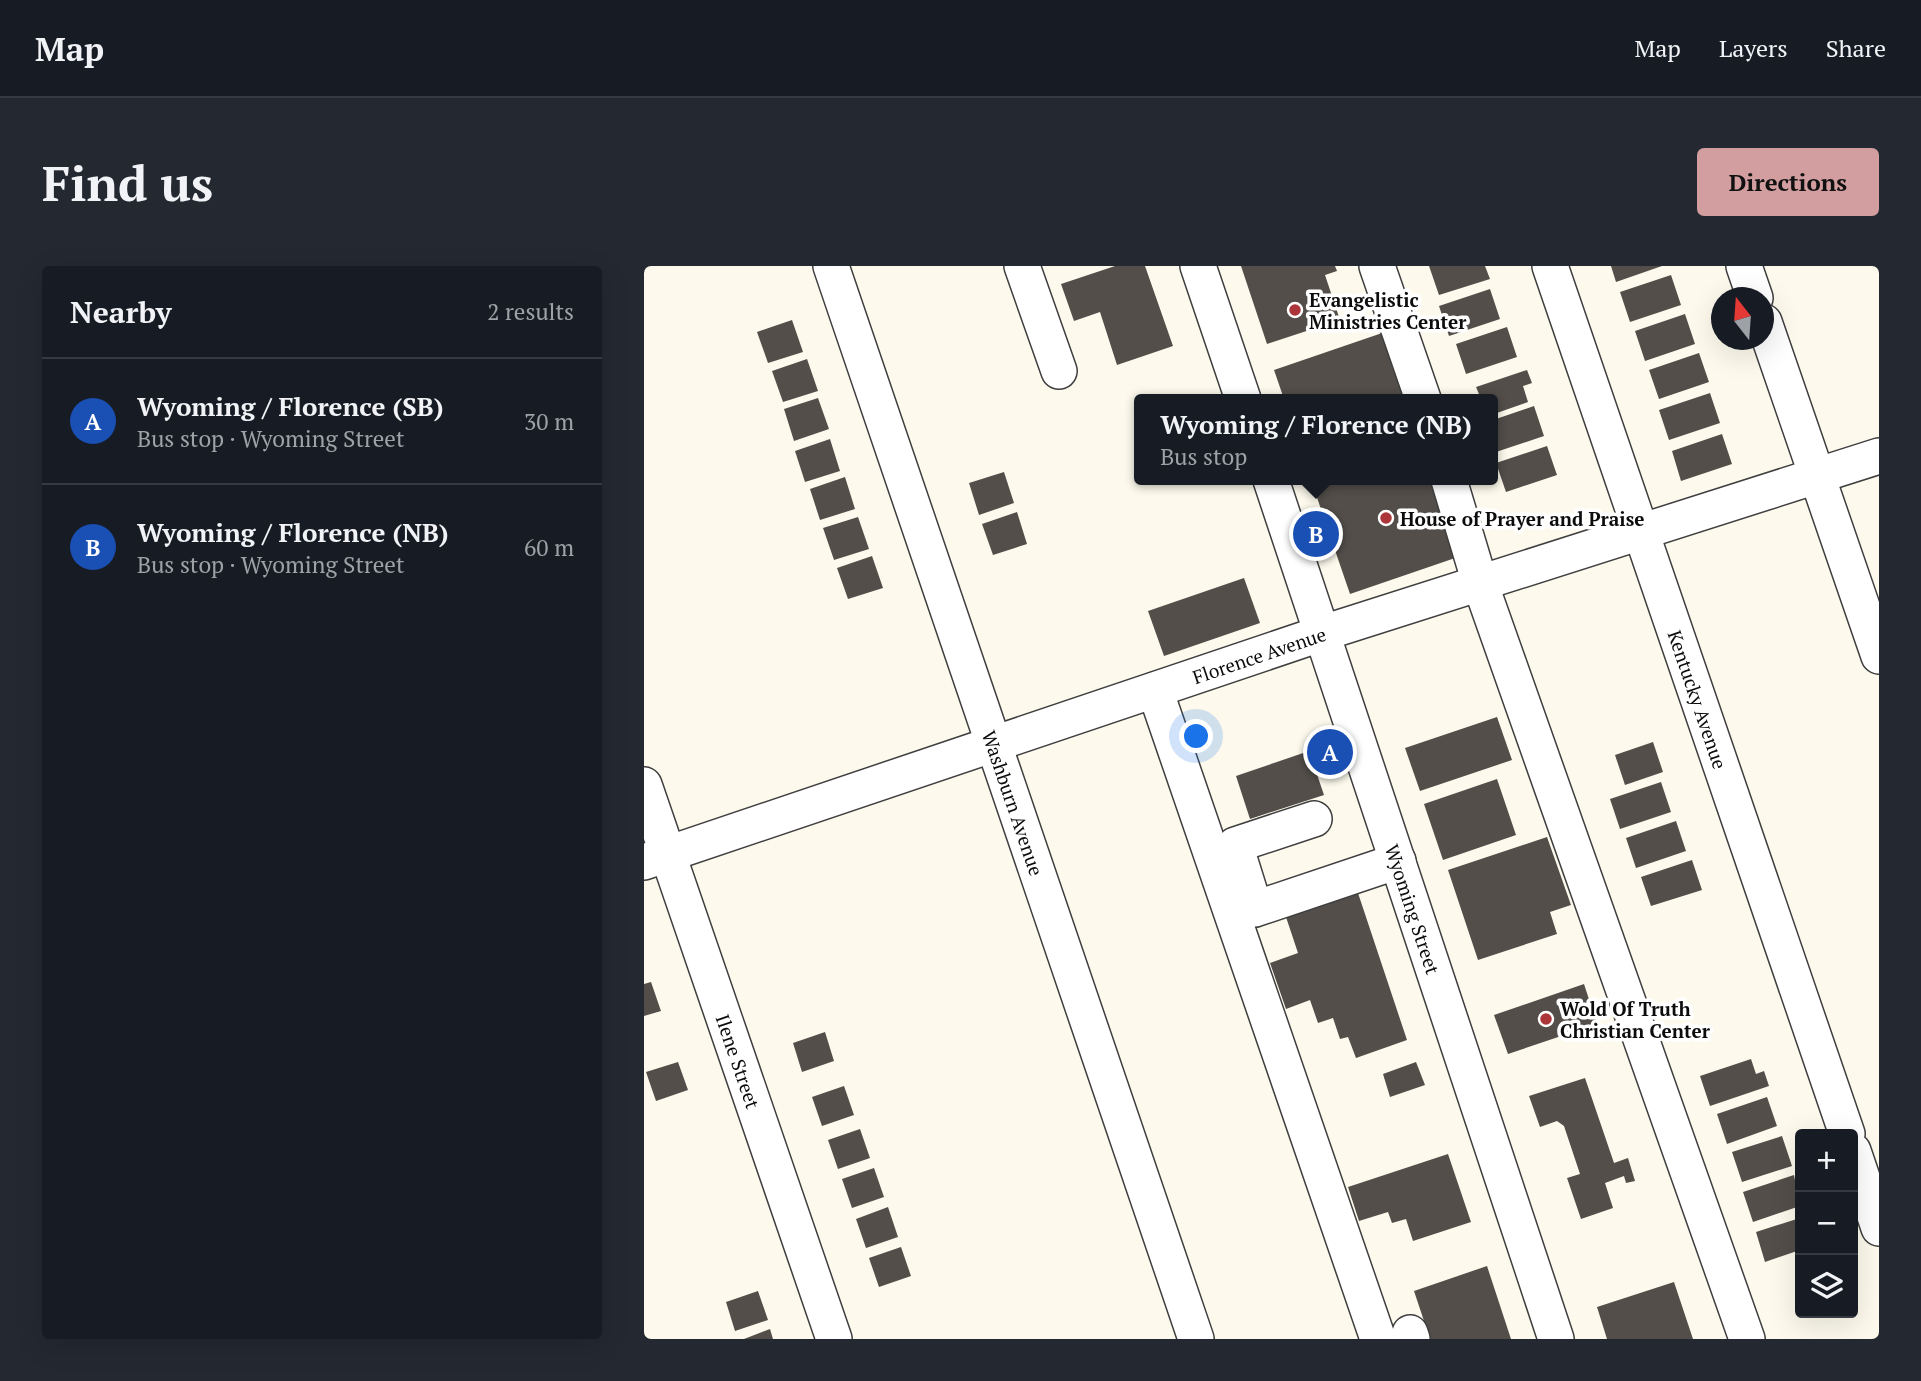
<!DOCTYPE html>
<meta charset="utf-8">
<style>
body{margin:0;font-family:"PT Serif",serif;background:#242831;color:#f1f3f6}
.controls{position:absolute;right:21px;bottom:21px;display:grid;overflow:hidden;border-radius:7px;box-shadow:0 7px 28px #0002}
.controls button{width:63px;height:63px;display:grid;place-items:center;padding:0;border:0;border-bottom:2px solid #363941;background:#171b24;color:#f1f3f6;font:35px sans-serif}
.compass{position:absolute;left:1067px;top:21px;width:63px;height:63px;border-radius:50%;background:#171b24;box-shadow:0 7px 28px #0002;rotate:343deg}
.you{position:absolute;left:553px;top:471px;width:24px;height:24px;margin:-18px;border:5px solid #fff;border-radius:50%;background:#1a73e8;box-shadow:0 0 0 10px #1a73e833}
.badge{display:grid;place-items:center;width:46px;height:46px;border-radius:50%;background:#d29ea0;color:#fff;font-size:23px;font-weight:700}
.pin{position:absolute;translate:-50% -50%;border:4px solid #fff;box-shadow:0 2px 7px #0006}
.popup{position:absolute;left:490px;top:128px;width:364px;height:91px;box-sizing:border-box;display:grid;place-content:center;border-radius:7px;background:#171b24;filter:drop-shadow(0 2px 5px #0005);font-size:23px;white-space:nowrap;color:#9ea1a6}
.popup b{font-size:26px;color:#f1f3f6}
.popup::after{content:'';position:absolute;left:50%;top:100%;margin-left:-14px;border:14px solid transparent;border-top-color:#171b24}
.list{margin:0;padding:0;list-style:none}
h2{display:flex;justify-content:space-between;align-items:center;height:91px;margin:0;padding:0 28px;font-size:30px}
h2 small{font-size:23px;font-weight:400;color:#9ea1a6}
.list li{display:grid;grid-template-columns:46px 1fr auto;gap:21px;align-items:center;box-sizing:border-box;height:126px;padding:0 28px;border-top:2px solid #363941}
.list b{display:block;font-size:26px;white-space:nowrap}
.list p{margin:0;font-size:23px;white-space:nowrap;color:#9ea1a6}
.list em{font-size:23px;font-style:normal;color:#9ea1a6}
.icon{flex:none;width:38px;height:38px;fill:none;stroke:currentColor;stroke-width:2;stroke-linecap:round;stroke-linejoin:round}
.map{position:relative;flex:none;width:1235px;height:1073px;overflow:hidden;border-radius:7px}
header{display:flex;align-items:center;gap:42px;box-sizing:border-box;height:98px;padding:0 35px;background:#171b24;border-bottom:2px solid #363941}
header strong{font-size:33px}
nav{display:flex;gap:38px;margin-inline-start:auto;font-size:24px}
.intro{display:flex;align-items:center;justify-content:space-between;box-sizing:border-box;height:168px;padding:0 42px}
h1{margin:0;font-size:49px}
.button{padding:18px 32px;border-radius:7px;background:#d29ea0;color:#111;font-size:24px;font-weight:700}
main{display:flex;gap:42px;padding:0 42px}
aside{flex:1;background:#171b24;border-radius:7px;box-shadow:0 7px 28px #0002}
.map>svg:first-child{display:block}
</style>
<header>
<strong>Map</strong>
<nav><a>Map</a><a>Layers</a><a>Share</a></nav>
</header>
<div class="intro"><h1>Find us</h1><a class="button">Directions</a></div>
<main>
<aside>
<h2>Nearby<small>2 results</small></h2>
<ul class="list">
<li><span class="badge" style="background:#1a4fb4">A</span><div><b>Wyoming / Florence (SB)</b><p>Bus stop · Wyoming Street</p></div><em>30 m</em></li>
<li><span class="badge" style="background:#1a4fb4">B</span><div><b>Wyoming / Florence (NB)</b><p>Bus stop · Wyoming Street</p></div><em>60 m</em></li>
</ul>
</aside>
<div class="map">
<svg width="1235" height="1073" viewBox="0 0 1235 1073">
<rect width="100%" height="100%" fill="#fdfaed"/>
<g fill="#534e4a">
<polygon points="471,0 501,0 529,80 473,99 456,46 430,55 417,18"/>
<polygon points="597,0 691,0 693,5 681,9 696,54 623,78"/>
<polygon points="785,0 841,0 846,13 795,29"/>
<polygon points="967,0 1018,0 972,16"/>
<polygon points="1027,9 1037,39 986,56 976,26"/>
<polygon points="846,23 856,53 805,70 795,40"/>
<polygon points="1041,48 1051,78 1001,95 991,65"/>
<polygon points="148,54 159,86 124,97 113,66"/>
<polygon points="863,61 873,91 822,108 812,78"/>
<polygon points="741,66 764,133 640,133 630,104"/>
<polygon points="1055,87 1065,116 1015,133 1005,104"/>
<polygon points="163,93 174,125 139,136 128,105"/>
<polygon points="883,104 888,117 879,120 884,136 850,148 849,133 837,133 832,121"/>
<polygon points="1066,127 1076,157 1025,174 1015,144"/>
<polygon points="174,132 185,163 150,175 140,143"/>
<polygon points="890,140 900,170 849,187 849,154"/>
<polygon points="1078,168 1088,198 1037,215 1028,185"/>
<polygon points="186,173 196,205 161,216 151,185"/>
<polygon points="903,180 913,209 862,226 852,197"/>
<polygon points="360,206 370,237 335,249 325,217"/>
<polygon points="201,211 211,243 176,254 166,223"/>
<polygon points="667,214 791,214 817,290 706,328"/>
<polygon points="373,246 383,278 349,289 338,258"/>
<polygon points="214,251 225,283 190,294 179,262"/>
<polygon points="228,290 239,322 204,333 193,302"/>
<polygon points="600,312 616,357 520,390 504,345"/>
<polygon points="853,451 868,494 776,525 761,482"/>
<polygon points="1009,476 1019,506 981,519 971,489"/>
<polygon points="665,485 680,529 606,553 592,510"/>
<polygon points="853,513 872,569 799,594 780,538"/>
<polygon points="1017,516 1027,546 976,563 966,533"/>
<polygon points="1032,555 1042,585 992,602 982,572"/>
<polygon points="903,571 927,639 906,646 913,668 834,694 804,604"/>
<polygon points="1048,594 1058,624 1007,640 997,611"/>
<polygon points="714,627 763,774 712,792 704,771 696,773 689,752 674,757 666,734 642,743 626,697 654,687 642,651"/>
<polygon points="7,716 17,745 0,750 0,718"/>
<polygon points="940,718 953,758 864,788 850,749"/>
<polygon points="181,766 190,795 158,806 149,777"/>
<polygon points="1107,793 1112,808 1120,805 1125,820 1066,840 1056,810"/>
<polygon points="34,796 44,824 12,835 2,806"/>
<polygon points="772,796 781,819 746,831 739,808"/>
<polygon points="941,812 970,897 984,892 991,915 982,917 980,910 961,917 969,942 937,953 923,912 936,908 920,860 913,855 896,861 885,830"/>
<polygon points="200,820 210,849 178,860 168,831"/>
<polygon points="1123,831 1133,860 1083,878 1073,848"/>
<polygon points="216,863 226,892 194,903 184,874"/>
<polygon points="1138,870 1148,900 1098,916 1088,886"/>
<polygon points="804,888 827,956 769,975 762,953 748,957 744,946 715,955 704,921"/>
<polygon points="230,902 240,931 208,942 198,913"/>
<polygon points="1150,909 1156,940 1109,956 1099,926"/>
<polygon points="244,941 254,971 222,982 212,953"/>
<polygon points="1156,952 1156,984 1121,996 1112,966"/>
<polygon points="257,981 267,1010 235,1021 225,992"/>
<polygon points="843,1000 867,1073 786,1073 770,1025"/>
<polygon points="1030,1016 1049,1073 963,1073 953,1041"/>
<polygon points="114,1025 124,1054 91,1065 82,1036"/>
<polygon points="126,1063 129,1073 100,1073"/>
</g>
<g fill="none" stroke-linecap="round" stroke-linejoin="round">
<defs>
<g id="minor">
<path id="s1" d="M187 0 552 1073"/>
<polyline points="378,0 415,105"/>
<polyline points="554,0 599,133"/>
<polyline points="733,0 779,133"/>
<path id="s2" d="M906 0 1203 868"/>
<polyline points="1100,0 1111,32"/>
<polyline points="1120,56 1235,390"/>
<path id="s3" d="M627 214 912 1073"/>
<polyline points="805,214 836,317 1103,1073"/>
<polyline points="511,424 734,1073"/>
<path id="s4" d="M0 519 190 1073"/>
<polyline points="670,553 591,579 611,643 754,595"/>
<path id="s5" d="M0 596 679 367 1235 190"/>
<polyline points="1209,885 1235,962"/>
<polyline points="766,1067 768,1073"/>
</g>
</defs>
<use href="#minor" stroke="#3f3f3f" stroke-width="38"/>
<use href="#minor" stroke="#fff" stroke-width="35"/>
</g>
<g fill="#ab3538" stroke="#fff" stroke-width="2.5">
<circle cx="651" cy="44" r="7"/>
<circle cx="742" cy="252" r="7"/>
<circle cx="902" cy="753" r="7"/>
</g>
<g text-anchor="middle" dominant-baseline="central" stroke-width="7" stroke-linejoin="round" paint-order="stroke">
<g font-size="19" font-weight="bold" fill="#0c0c0c" stroke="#fff" text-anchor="start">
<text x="665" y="33">Evangelistic<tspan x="665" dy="22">Ministries Center</tspan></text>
<text x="756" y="252">House of Prayer and Praise</text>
<text x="916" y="742">Wold Of Truth<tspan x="916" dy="22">Christian Center</tspan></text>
</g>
<g font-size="19" fill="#0c0c0c" stroke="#fff">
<text stroke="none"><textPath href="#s5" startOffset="649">Florence Avenue</textPath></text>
<text stroke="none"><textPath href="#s2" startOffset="458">Kentucky Avenue</textPath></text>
<text stroke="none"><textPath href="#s1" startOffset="567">Washburn Avenue</textPath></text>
<text stroke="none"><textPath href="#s3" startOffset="452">Wyoming Street</textPath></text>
<text stroke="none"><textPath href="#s4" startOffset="292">Ilene Street</textPath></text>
</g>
</g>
</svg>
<div class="controls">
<button>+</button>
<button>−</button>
<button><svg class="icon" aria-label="layers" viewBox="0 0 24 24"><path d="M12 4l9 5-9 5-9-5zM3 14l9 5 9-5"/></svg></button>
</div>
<svg class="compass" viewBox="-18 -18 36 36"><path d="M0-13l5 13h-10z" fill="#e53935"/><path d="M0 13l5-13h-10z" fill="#9ea1a6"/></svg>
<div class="you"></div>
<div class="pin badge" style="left:686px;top:486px;background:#1a4fb4">A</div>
<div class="pin badge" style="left:672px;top:268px;background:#1a4fb4">B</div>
<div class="popup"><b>Wyoming / Florence (NB)</b>Bus stop</div>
</div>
</main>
